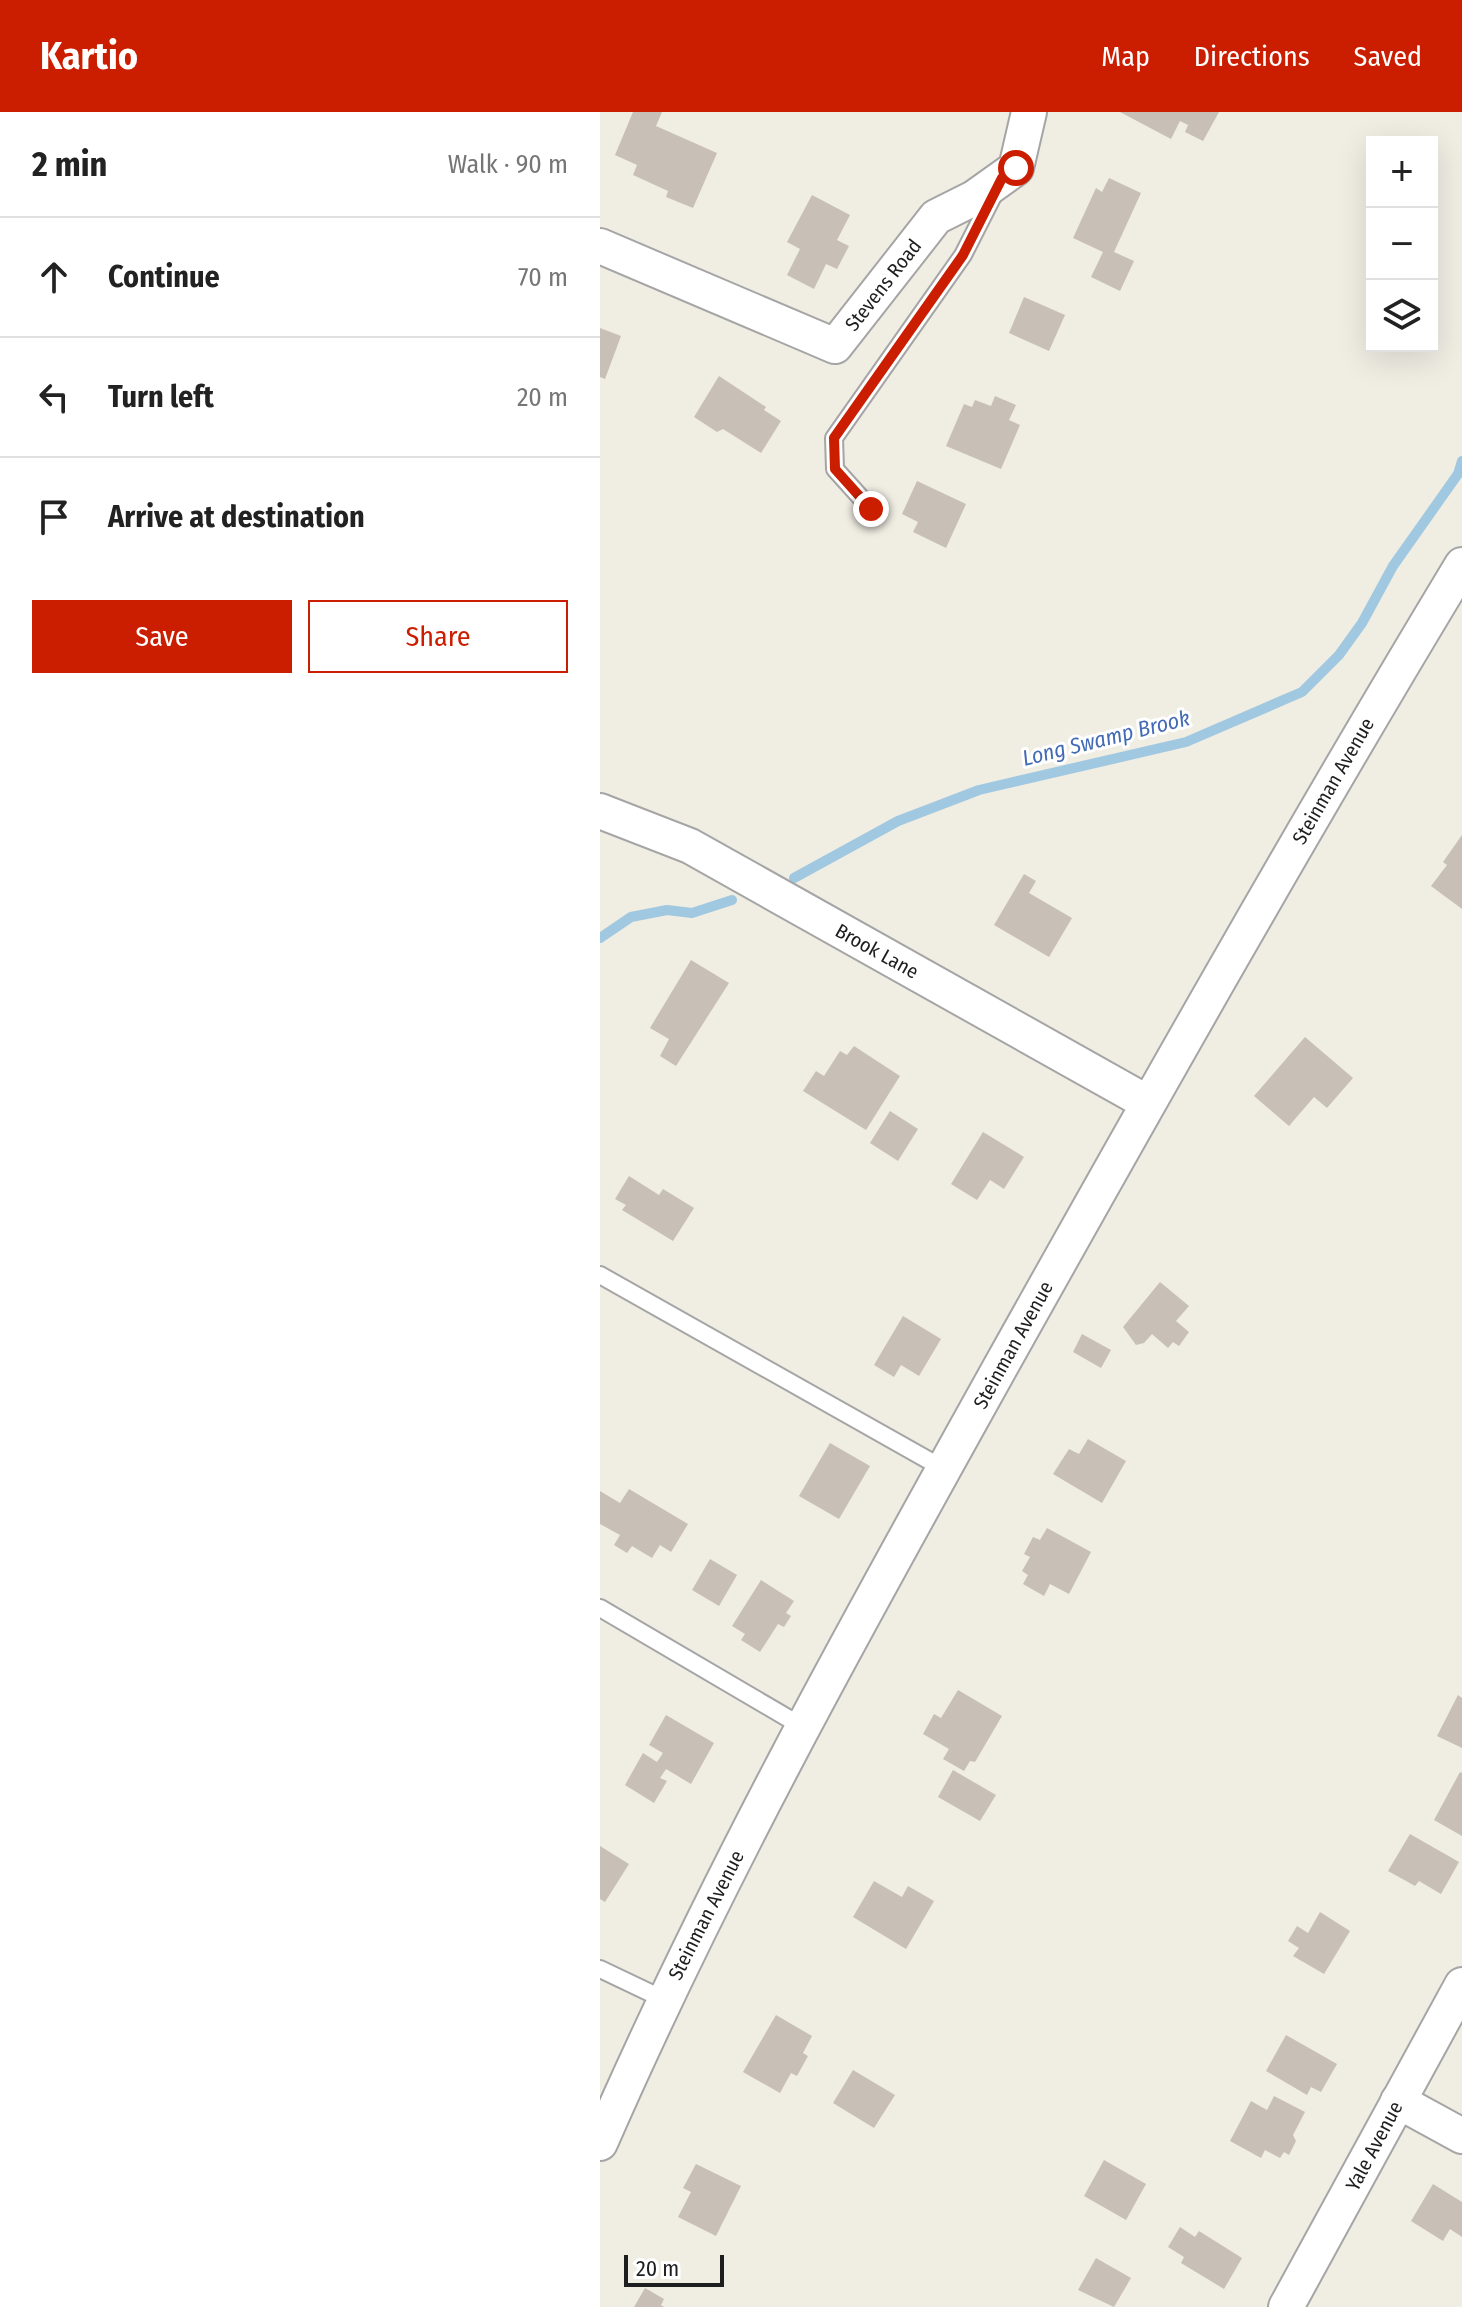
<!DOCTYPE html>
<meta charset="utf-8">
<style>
body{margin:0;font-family:"Fira Sans Condensed",sans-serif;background:#f2f2f2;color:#222}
.controls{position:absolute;right:24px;top:24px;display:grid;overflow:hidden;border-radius:0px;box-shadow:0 8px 32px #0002}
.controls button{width:72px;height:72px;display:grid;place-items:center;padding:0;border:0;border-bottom:2px solid #e0e0e0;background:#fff;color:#222;font:40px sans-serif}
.scale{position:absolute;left:24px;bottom:20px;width:100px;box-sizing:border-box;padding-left:8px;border:4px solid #1e1e1e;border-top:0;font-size:22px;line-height:28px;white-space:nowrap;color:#1e1e1e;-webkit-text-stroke:6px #fff;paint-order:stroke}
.stop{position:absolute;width:24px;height:24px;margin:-18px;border:6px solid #cb1e00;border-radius:50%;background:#fff}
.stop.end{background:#cb1e00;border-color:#fff;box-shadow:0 2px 8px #0008}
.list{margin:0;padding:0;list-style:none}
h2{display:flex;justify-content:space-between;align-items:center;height:104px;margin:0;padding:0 32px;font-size:34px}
h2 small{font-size:26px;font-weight:400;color:#767676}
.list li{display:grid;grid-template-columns:52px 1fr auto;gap:24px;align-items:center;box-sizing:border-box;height:120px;padding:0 32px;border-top:2px solid #e0e0e0}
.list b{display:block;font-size:30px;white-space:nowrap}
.list em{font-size:26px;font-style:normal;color:#767676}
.actions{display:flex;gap:16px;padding:24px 32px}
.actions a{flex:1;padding:18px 0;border:2px solid #cb1e00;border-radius:0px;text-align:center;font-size:28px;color:#cb1e00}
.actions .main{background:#cb1e00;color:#fff}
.icon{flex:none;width:44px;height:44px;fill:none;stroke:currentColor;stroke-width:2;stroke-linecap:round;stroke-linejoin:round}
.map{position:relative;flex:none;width:862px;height:2195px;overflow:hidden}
header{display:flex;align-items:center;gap:48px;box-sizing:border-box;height:112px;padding:0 40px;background:#cb1e00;color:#fff}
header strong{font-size:38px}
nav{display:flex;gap:44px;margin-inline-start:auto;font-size:28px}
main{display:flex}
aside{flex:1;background:#fff}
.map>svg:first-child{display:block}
</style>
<header>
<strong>Kartio</strong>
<nav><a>Map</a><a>Directions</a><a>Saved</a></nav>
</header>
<main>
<aside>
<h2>2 min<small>Walk · 90 m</small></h2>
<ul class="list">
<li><svg class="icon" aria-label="ahead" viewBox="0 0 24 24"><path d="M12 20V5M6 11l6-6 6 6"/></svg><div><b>Continue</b></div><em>70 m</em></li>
<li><svg class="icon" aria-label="left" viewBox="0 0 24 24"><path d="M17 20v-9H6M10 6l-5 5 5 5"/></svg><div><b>Turn left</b></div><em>20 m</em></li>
<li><svg class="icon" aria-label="arrive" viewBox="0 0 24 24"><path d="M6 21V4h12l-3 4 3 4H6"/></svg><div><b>Arrive at destination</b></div></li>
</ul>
<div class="actions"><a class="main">Save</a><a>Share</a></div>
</aside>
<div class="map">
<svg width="862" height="2195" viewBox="0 0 862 2195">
<rect width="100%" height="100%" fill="#f0ede3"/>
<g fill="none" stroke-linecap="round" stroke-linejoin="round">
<g stroke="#a0c8e1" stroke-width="10">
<polyline points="194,766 298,709 379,678 586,630 702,580 739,543 762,511 793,454 858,362 862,349"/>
<polyline points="0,826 31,805 67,798 92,801 132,788"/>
</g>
</g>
<g fill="#c8c0b6">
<polygon points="33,0 62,0 56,14 117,41 93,96 66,85 68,79 33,63 37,53 15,43"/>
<polygon points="520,0 619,0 603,29 585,20 588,13 580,9 571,27"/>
<polygon points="509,66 541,81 514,140 534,149 520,179 491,165 503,140 473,126 496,76 502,80"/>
<polygon points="212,83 250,103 237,128 249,134 237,157 226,152 214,177 187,163 200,137 187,130"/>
<polygon points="424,185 465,203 449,239 409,221"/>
<polygon points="0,216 21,224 5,267 0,265"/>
<polygon points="119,264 166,295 164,298 181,309 161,341 123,317 117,320 94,305"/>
<polygon points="395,284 416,293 409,308 420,313 401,357 346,334 364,292 372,295 375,288 391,294"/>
<polygon points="317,369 366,392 346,436 313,420 318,410 302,402"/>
<polygon points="862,723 862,797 831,774 847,753 843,750"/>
<polygon points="424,762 436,769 429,781 472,806 449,845 394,813"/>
<polygon points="91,848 129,871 76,954 60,944 69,927 50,916"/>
<polygon points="705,925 753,966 727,996 714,985 689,1014 654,984"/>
<polygon points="254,934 300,964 266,1018 203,979 216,959 224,964 240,939 247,943"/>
<polygon points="290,999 318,1017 298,1049 270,1031"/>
<polygon points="383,1020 424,1045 404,1077 390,1068 377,1088 351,1072"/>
<polygon points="29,1064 59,1083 63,1077 94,1096 73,1129 22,1098 26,1093 15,1087"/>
<polygon points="560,1170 589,1194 576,1209 589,1220 579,1234 573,1230 568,1236 552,1222 544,1231 536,1233 523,1215"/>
<polygon points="303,1204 341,1227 319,1264 301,1253 294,1265 274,1253"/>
<polygon points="482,1222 511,1238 501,1256 473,1240"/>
<polygon points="488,1327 526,1349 502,1391 453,1362 469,1337 479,1342"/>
<polygon points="230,1331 270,1354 239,1407 199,1384"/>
<polygon points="29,1377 88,1412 71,1440 60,1433 52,1446 32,1434 27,1441 14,1433 20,1423 0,1412 0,1379 20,1391"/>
<polygon points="447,1416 491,1440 469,1482 450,1472 444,1484 423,1472 428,1463 422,1459 430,1445 424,1442 433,1425 440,1428"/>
<polygon points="110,1447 137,1463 119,1494 92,1478"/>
<polygon points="161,1468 194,1489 186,1501 191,1504 184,1515 178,1512 160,1540 141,1528 145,1522 132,1514"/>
<polygon points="358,1578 402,1604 375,1650 370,1649 364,1659 343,1647 349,1637 323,1622 334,1602 341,1606"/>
<polygon points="858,1583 862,1586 862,1636 837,1624"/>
<polygon points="66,1603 114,1631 91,1672 66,1657 60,1666 67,1669 54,1691 25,1673 43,1641 57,1650 63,1641 49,1633"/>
<polygon points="353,1658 396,1683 380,1709 338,1685"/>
<polygon points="860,1660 862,1661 862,1724 834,1708"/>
<polygon points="810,1722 859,1750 841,1782 819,1769 815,1774 788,1759"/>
<polygon points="0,1734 29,1752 5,1790 0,1787"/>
<polygon points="274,1769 302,1785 308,1774 334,1789 306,1837 253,1805"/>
<polygon points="720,1800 750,1819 724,1862 693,1844 699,1836 688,1829 697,1814 708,1821"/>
<polygon points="176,1903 212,1924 203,1941 208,1944 197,1964 191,1961 180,1981 143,1960"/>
<polygon points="686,1923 737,1952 721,1980 711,1975 707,1983 666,1959"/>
<polygon points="253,1958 295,1983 274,2016 233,1991"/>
<polygon points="674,1984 705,2000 693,2023 696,2029 689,2043 684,2040 680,2046 665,2038 661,2046 630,2029 651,1989 667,1998"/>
<polygon points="504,2048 546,2072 526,2108 484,2084"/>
<polygon points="96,2052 141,2074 116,2124 78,2105 91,2080 83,2076"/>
<polygon points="833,2072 862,2090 862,2125 850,2117 843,2129 811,2109"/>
<polygon points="580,2115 595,2125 599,2119 642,2146 624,2177 581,2151 584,2145 568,2135"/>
<polygon points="496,2146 531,2166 514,2195 478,2178"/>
<polygon points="45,2176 64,2187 61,2193 64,2195 34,2195"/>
</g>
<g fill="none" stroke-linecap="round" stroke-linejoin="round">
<defs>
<g id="service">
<polyline points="271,397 235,357 234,326 363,143 394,82"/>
<polyline points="0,1163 344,1357"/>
<polyline points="0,1496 203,1615"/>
<polyline points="0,1857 63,1887"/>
</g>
<g id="minor">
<polyline points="0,134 235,234 336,105 374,86 416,56 429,0"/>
<polyline points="0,699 90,734 548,991"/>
<polyline points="798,1989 862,2024"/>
<path d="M0 2031C117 1763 260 1507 402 1252 552 984 703 716 862 453"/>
<polyline points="686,2195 862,1873"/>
</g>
</defs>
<use href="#service" stroke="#a5a5a5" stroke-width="20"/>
<use href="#minor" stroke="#a5a5a5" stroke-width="38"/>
<use href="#service" stroke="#fff" stroke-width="16"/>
<use href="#minor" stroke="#fff" stroke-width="34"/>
</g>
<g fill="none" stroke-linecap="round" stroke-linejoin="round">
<polyline stroke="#cb1e00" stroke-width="10" points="271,397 235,357 234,326 363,143 402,66 416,56"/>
</g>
<g text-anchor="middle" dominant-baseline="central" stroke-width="6" stroke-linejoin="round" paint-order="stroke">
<g font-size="20" fill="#1e1e1e" stroke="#fff">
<text transform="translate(283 173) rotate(-52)">Stevens Road</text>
<text transform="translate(733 669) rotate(-60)">Steinman Avenue</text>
<text transform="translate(277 839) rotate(29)">Brook Lane</text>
<text transform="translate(413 1233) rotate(-61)">Steinman Avenue</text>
<text transform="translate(106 1803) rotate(-63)">Steinman Avenue</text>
<text transform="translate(774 2034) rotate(-62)">Yale Avenue</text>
</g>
<g font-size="22" font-style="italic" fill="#436bb5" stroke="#fff">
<text transform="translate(506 626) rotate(-14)">Long Swamp Brook</text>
</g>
</g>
</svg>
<div class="controls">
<button>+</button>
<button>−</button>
<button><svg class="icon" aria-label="layers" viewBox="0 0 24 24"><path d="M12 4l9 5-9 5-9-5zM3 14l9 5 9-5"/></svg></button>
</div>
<div class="scale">20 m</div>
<div class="stop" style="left:416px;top:56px"></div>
<div class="stop end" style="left:271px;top:397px"></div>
</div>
</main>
